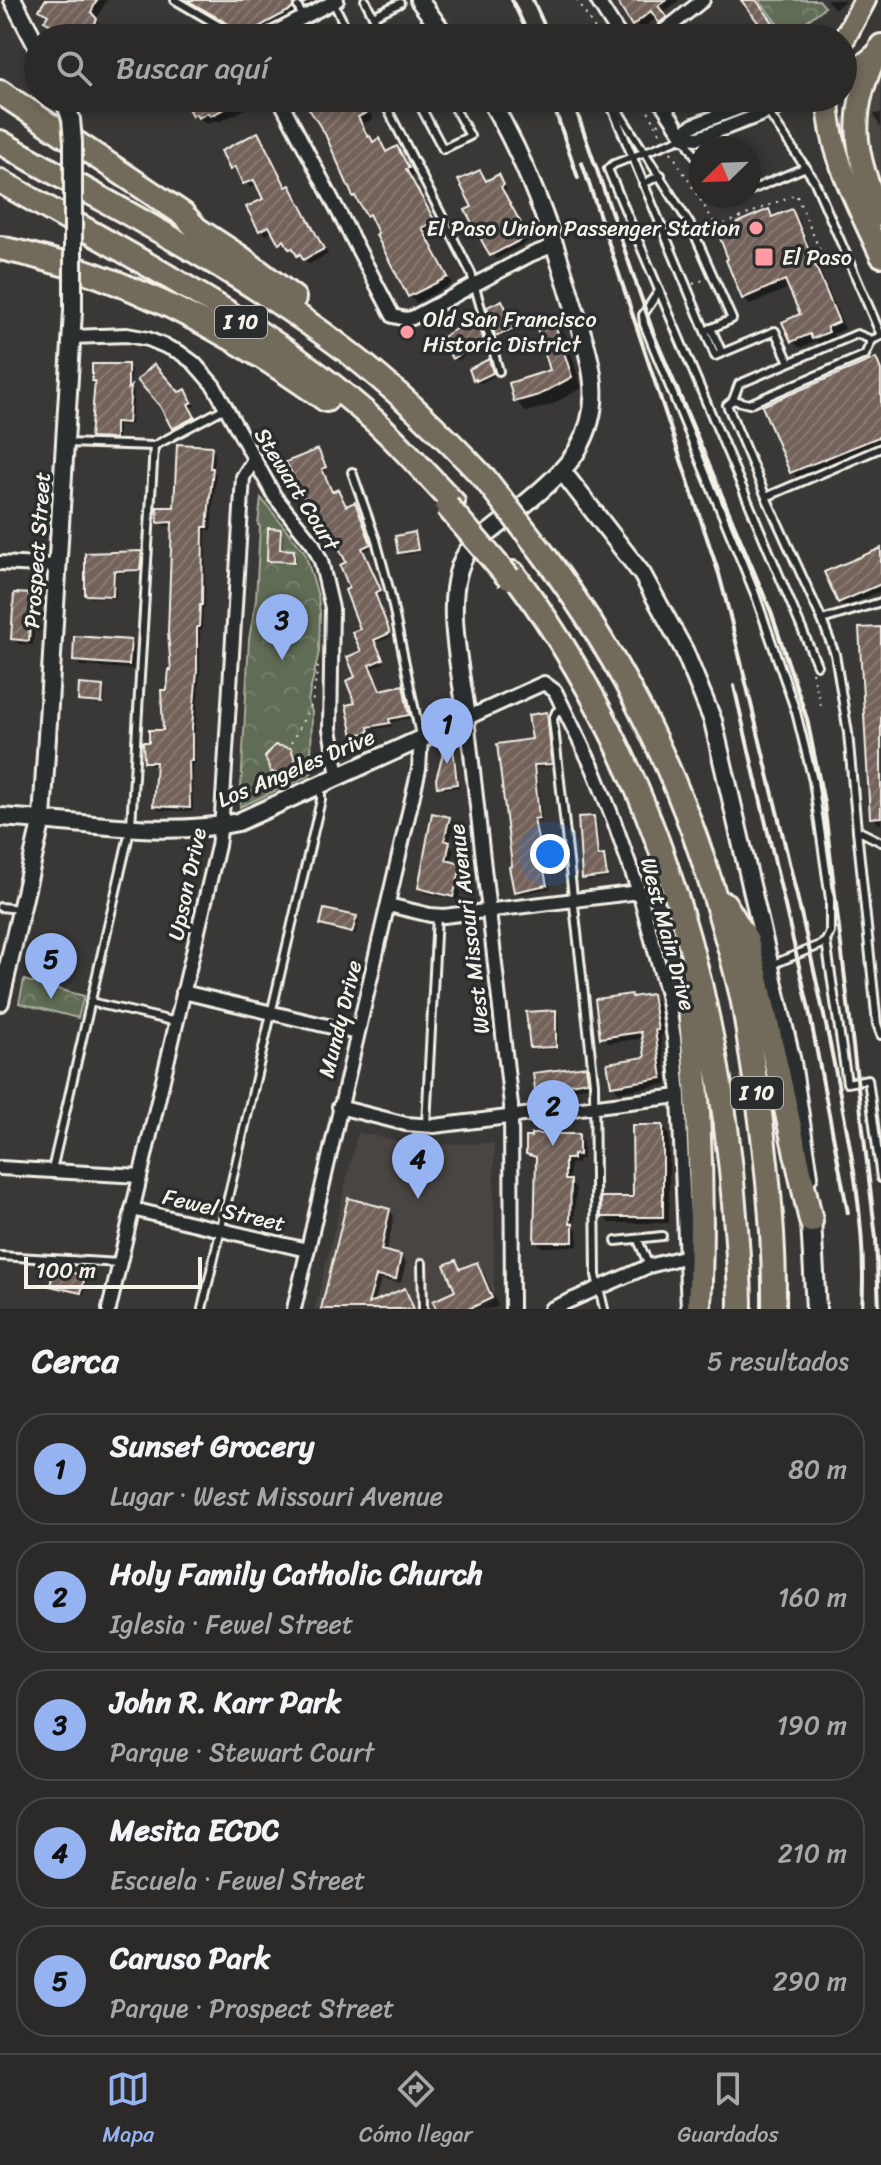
<!DOCTYPE html>
<html lang="es">
<meta charset="utf-8">
<style>
body{margin:0;font-family:Sriracha,sans-serif;background:#333231;color:#f1f3f6}
.compass{position:absolute;left:689px;top:136px;width:72px;height:72px;border-radius:50%;background:#2b2a29;box-shadow:0 4px 12px #0003;rotate:247deg}
.scale{position:absolute;left:24px;bottom:20px;width:178px;box-sizing:border-box;padding-left:8px;border:4px solid #f4f1e8;border-top:0;font-size:22px;line-height:28px;white-space:nowrap;color:#f4f1e8;-webkit-text-stroke:6px #2a2d2e;paint-order:stroke}
.you{position:absolute;left:550px;top:854px;width:28px;height:28px;margin:-20px;border:6px solid #fff;border-radius:50%;background:#1a73e8;box-shadow:0 0 0 12px #1a73e833}
.badge{display:grid;place-items:center;width:52px;height:52px;border-radius:50%;background:#95b2f1;color:#111;font-size:26px;font-weight:700}
.pin{position:absolute;translate:-50% -66px;filter:drop-shadow(0 2px 4px #0008)}
.pin::after{content:'';position:absolute;top:42px;width:28px;height:24px;background:inherit;clip-path:polygon(0 0,100% 0,50% 100%)}
.list{margin:0;padding:0;list-style:none}
h2{display:flex;justify-content:space-between;align-items:center;height:104px;margin:0;padding:0 32px;font-size:34px}
h2 small{font-size:26px;font-weight:400;color:#a6a7a8}
.list li{display:grid;grid-template-columns:52px 1fr auto;gap:24px;align-items:center;box-sizing:border-box;height:112px;margin:0 16px 16px;padding:0 16px;border:2px solid #474646;border-radius:32px}
.list b{display:block;font-size:30px;white-space:nowrap}
.list p{margin:0;font-size:26px;white-space:nowrap;color:#a6a7a8}
.list em{font-size:26px;font-style:normal;color:#a6a7a8}
.icon{flex:none;width:44px;height:44px;fill:none;stroke:currentColor;stroke-width:2;stroke-linecap:round;stroke-linejoin:round}
.map{position:relative;flex:none;width:881px;height:1309px;overflow:hidden}
.search{position:absolute;background:#2b2a29;box-shadow:0 4px 12px #0003;left:24px;right:24px;top:24px;height:88px;display:flex;align-items:center;gap:20px;box-sizing:border-box;padding:0 28px;border-radius:44px;color:#a6a7a8;font-size:30px}
.sheet{height:744px;background:#2b2a29}
nav{display:flex;justify-content:space-around;align-items:center;box-sizing:border-box;height:112px;border-top:2px solid #474646;background:#2b2a29;font-size:22px;color:#a6a7a8}
nav a{display:grid;justify-items:center;gap:4px}
nav .on{color:#95b2f1}
.map>svg:first-child{display:block}
</style>
<div class="map">
<svg width="881" height="1309" viewBox="0 0 881 1309">
<defs>
<pattern id="forest-crowns" width="20" height="18" patternUnits="userSpaceOnUse" patternTransform="scale(2)"><rect width="20" height="18" fill="#606c54"/><path d="M2 6a3 3 0 1 1 6 0M12 15a3 3 0 1 1 6 0" fill="none" stroke="#77816d"/></pattern>
<pattern id="building-hatch" width="6" height="6" patternUnits="userSpaceOnUse" patternTransform="scale(2)"><rect width="6" height="6" fill="#73625a"/><path d="M-1 1l2-2M0 6l6-6M5 7l2-2" fill="none" stroke="#887972"/></pattern>
</defs>
<rect width="100%" height="100%" fill="#393837"/>
<filter id="ink" filterUnits="userSpaceOnUse"><feTurbulence type="fractalNoise" baseFrequency=".0125" numOctaves="2"/><feDisplacementMap in="SourceGraphic" scale="16" xChannelSelector="R" yChannelSelector="G"/><feConvolveMatrix kernelMatrix="1 2 1 2 8 2 1 2 1" color-interpolation-filters="sRGB"/></filter>
<g filter="url(#ink)">
<g fill="#4a4542">
<polygon points="881,70 881,193 871,170 865,131 869,99"/>
<polygon points="358,1132 415,1145 494,1143 494,1299 490,1309 315,1309"/>
</g>
<g fill="url(#forest-crowns)" stroke="#aaae9e" stroke-width="2">
<polygon points="759,0 819,0 825,7 787,36"/>
<polygon points="261,498 305,553 318,596 320,613 319,652 308,701 312,712 311,757 314,765 313,771 308,776 240,807 249,639 256,600 260,526 258,525"/>
<polygon points="24,980 84,996 78,1018 19,1003"/>
</g>
<g fill="#0007">
<polygon points="41,0 107,0 96,20 103,28 99,35 105,32 111,38 72,38 46,21 49,17 42,10 46,3"/>
<polygon points="187,0 327,0 310,9 300,7 298,15 254,38"/>
<polygon points="618,0 679,0 663,13 671,24 667,28 657,17 640,31"/>
<polygon points="826,0 846,0 835,9"/>
<polygon points="185,98 260,98 261,101 219,122 216,120 207,124 194,114"/>
<polygon points="308,98 365,98 363,99 373,119 363,124 374,143 379,141 388,153 397,148 403,154 414,174 411,176 440,228 427,235 452,284 416,303 410,296 378,236 381,234 367,214"/>
<polygon points="881,113 881,126 879,126 874,114"/>
<polygon points="258,134 288,188 294,192 328,254 309,264 289,245 285,247 274,230 266,235 261,230 266,200 259,184 250,188 239,172 237,173 232,168"/>
<polygon points="480,172 487,183 499,177 503,181 507,190 504,191 531,240 496,259 492,255"/>
<polygon points="769,211 776,218 791,211 798,218 845,329 833,334 835,339 821,345 816,341 800,348 793,341 802,315 791,287 750,305 743,298 741,232"/>
<polygon points="504,305 516,332 500,337 497,335"/>
<polygon points="477,318 486,345 456,361 453,358"/>
<polygon points="554,323 565,334 582,388 551,405 526,412 516,401 553,371"/>
<polygon points="876,360 881,366 881,445 799,479 792,472 765,407"/>
<polygon points="489,362 495,376 481,383 477,382 474,379"/>
<polygon points="127,366 131,370 130,388 134,391 131,425 118,425 118,441 96,441 92,437 97,383"/>
<polygon points="186,391 195,406 191,408 197,422 178,432 162,405"/>
<polygon points="211,448 215,452 214,471 216,474 211,530 206,530 205,608 203,608 202,630 200,630 200,676 195,732 195,764 192,764 193,811 159,810 155,806 158,765 150,765 146,761 151,744 165,732 173,672 174,526 164,526 160,522 176,509"/>
<polygon points="317,451 327,471 323,472 333,493 338,491 341,494 347,508 355,504 358,507 373,547 364,551 383,593 377,596 392,636 376,643 384,663 371,668 381,692 402,687 405,691 411,718 391,722 392,726 370,730 371,735 358,738 355,735 358,678 363,652 362,630 352,589 349,563 336,538 333,540 330,537 321,519 316,517"/>
<polygon points="280,531 283,534 282,552 293,552 296,555 296,564 272,563 269,560"/>
<polygon points="414,534 420,552 403,555 400,552"/>
<polygon points="881,550 881,591 844,607 839,602"/>
<polygon points="141,553 144,556 143,572 116,573 116,598 90,598 87,594 87,555"/>
<polygon points="31,596 36,601 33,645 18,644 13,639"/>
<polygon points="881,629 881,824 879,824 872,817"/>
<polygon points="130,642 135,647 133,669 80,666 75,660"/>
<polygon points="102,688 105,691 104,705 83,703 80,700"/>
<polygon points="546,714 549,718 554,766 536,768 542,821 536,822 550,888 519,894 516,891 514,868 534,741"/>
<polygon points="452,748 455,751 459,787 442,789 439,786"/>
<polygon points="290,749 295,755 300,769 292,779 278,777 272,771"/>
<polygon points="594,818 597,821 600,858 607,860 609,878 587,881 584,878"/>
<polygon points="449,819 454,824 449,844 454,849 451,863 461,866 466,871 458,900 425,893 420,888"/>
<polygon points="356,918 359,921 355,935 322,925"/>
<polygon points="652,996 658,1003 663,1035 660,1036 668,1084 619,1092 613,1085 647,1058 644,1038 609,1043 602,1037 634,999"/>
<polygon points="556,1012 559,1015 558,1049 535,1050 532,1047"/>
<polygon points="585,1068 590,1073 592,1086 567,1090 568,1098 543,1102 538,1097"/>
<polygon points="662,1127 669,1134 669,1223 610,1223 603,1216 635,1199"/>
<polygon points="578,1136 583,1142 583,1159 578,1159 578,1164 570,1163 569,1181 576,1188 574,1227 577,1230 578,1246 542,1247 536,1242 538,1160 528,1153"/>
<polygon points="389,1210 394,1216 386,1254 400,1257 406,1262 401,1283 381,1280 374,1304 405,1291 416,1309 324,1309"/>
<polygon points="456,1262 464,1270 477,1265 484,1272 498,1306 490,1309 438,1309 458,1292"/>
<polygon points="84,1277 87,1280 84,1295 52,1285"/>
</g>
<g fill="url(#building-hatch)" stroke="#f4f1e8" stroke-width="2">
<polygon points="45,0 97,0 91,12 97,19 88,38 73,38 44,21 48,15 39,10"/>
<polygon points="187,0 310,0 303,4 295,2 292,9 246,34"/>
<polygon points="616,0 666,0 658,6 667,17 659,23 651,11 632,26"/>
<polygon points="741,0 756,0 785,38 770,38"/>
<polygon points="183,98 198,98 200,102 208,98 247,98 210,116 208,113 198,118 196,114 192,116"/>
<polygon points="302,98 361,98 368,112 358,117 368,137 370,136 373,142 379,138 386,152 397,146 409,168 406,169 435,221 422,228 448,277 408,297 376,235 378,233 369,214 366,216 355,196 353,197 325,134"/>
<polygon points="258,132 286,187 290,185 324,249 303,260 300,254 297,256 293,248 289,249 284,240 279,244 269,226 259,231 246,207 263,199 254,180 243,184 235,167 230,170 221,151"/>
<polygon points="480,170 486,181 499,174 504,185 501,187 528,236 490,256 465,210 472,207 458,180"/>
<polygon points="769,209 772,217 792,209 839,322 827,327 829,332 812,339 810,334 791,342 782,322 800,314 785,280 742,299 726,260 728,259 720,238 739,231 736,223"/>
<polygon points="502,300 515,329 495,336 487,307"/>
<polygon points="477,316 484,342 452,359 441,338"/>
<polygon points="554,321 572,377 539,395 514,402 509,383 550,370 536,326"/>
<polygon points="876,358 881,370 881,436 790,473 762,406"/>
<polygon points="489,359 493,373 476,381 476,379 473,380 469,369"/>
<polygon points="92,364 128,364 128,389 131,386 128,423 115,422 115,439 90,438 95,381 92,381"/>
<polygon points="154,364 179,392 186,389 192,402 188,404 195,417 172,429 160,406 137,380"/>
<polygon points="177,444 212,446 210,468 213,468 207,527 203,527 202,605 200,605 199,627 197,627 197,671 192,727 192,761 189,761 190,808 153,806 156,762 144,762 143,742 149,742 149,730 163,730 161,690 167,690 169,669 171,670 168,632 172,522 158,523 157,507 174,507"/>
<polygon points="318,449 326,467 322,469 332,492 338,489 346,506 355,502 371,544 362,548 381,590 375,593 390,633 374,640 383,659 369,665 380,690 403,685 409,715 389,719 390,723 368,727 369,732 353,736 346,705 355,703 346,681 355,677 347,657 361,651 352,632 360,629 345,590 349,588 340,565 346,562 333,536 329,538 318,516 314,518 286,462"/>
<polygon points="268,528 281,529 280,549 294,550 294,562 267,561"/>
<polygon points="415,532 418,550 398,553 395,536"/>
<polygon points="881,548 881,584 838,603 824,572"/>
<polygon points="142,551 140,570 114,571 113,596 85,595 85,553"/>
<polygon points="14,593 32,594 29,641 11,639"/>
<polygon points="881,627 881,817 870,818 859,628"/>
<polygon points="74,636 131,640 129,665 73,661"/>
<polygon points="79,684 103,686 102,703 78,701"/>
<polygon points="547,712 552,764 534,765 539,818 534,819 547,885 514,892 509,867 512,866 497,744 532,739 528,715"/>
<polygon points="275,745 291,748 296,763 286,775 271,772 265,757"/>
<polygon points="453,746 457,784 437,787 436,779 444,750"/>
<polygon points="432,813 450,817 444,840 450,842 446,860 462,864 453,897 418,888"/>
<polygon points="594,816 598,856 604,855 607,876 582,879 578,817"/>
<polygon points="324,909 357,916 352,933 320,925"/>
<polygon points="631,994 632,997 652,994 658,1030 655,1030 662,1078 611,1086 607,1063 645,1057 641,1032 600,1038 595,999"/>
<polygon points="556,1010 556,1047 530,1048 526,1012"/>
<polygon points="586,1066 588,1081 563,1085 564,1094 536,1098 533,1073"/>
<polygon points="632,1125 663,1125 663,1217 601,1217 601,1197 633,1197"/>
<polygon points="531,1134 579,1134 579,1155 573,1154 573,1159 565,1159 565,1180 571,1180 570,1223 573,1223 573,1242 534,1242 536,1157 526,1154 526,1137 531,1137"/>
<polygon points="348,1198 390,1209 381,1250 401,1255 396,1279 376,1276 368,1304 405,1288 414,1309 321,1309"/>
<polygon points="456,1260 460,1269 477,1262 492,1298 469,1309 436,1309 433,1301 455,1291 444,1265"/>
<polygon points="54,1268 85,1276 81,1293 50,1286"/>
</g>
<g fill="none" stroke-linecap="round" stroke-linejoin="round">
<defs>
<g id="service">
<polyline points="175,0 240,38"/>
<polyline points="365,0 384,38"/>
<polyline points="333,2 351,38"/>
<polyline points="298,7 303,17"/>
<polyline points="373,16 400,3"/>
<polyline points="581,34 582,38"/>
<polyline points="395,38 411,29 416,38"/>
<polyline points="382,98 471,273 499,371"/>
<polyline points="416,98 443,149 470,136 449,98"/>
<polyline points="608,98 705,331 732,319 691,226 610,98"/>
<polyline points="768,112 814,180 881,335"/>
<polyline points="701,166 684,137 614,164 608,169 817,665"/>
<polyline points="643,184 661,175"/>
<polyline points="749,191 806,167"/>
<polyline points="720,196 723,201 736,196"/>
<polyline points="659,291 643,315 644,324 755,594 796,712 813,781 830,899 830,932 826,941 820,945 771,965"/>
<polyline points="711,328 722,353"/>
<polyline points="705,331 715,356 775,331 789,362"/>
<polyline points="733,400 749,404 865,355 872,340"/>
<polyline points="66,443 154,446 225,408"/>
<polyline points="352,472 376,540 390,592 420,735"/>
<polyline points="766,497 881,448"/>
<polyline points="881,602 822,620 835,654 848,733 857,830 881,842"/>
<polyline points="822,620 766,497 727,405 733,400 739,384 857,334 872,340 881,336"/>
<polyline points="563,707 556,712 553,719 594,1083 596,1275 604,1309"/>
<polyline points="857,830 877,1024 881,1035"/>
<polyline points="0,907 20,909"/>
<polyline points="826,941 847,1083 868,1079 881,1178"/>
<polyline points="90,1002 177,1022"/>
<polyline points="426,1124 437,916"/>
<polyline points="52,1170 131,826 154,446"/>
<polyline points="638,1240 649,1266"/>
<polyline points="616,1241 662,1236"/>
<polyline points="0,1256 120,1263"/>
<polyline points="422,1263 423,1309"/>
<polyline points="202,1309 321,800 321,786"/>
</g>
<g id="minor">
<polyline points="597,0 621,38"/>
<polyline points="264,38 337,0"/>
<polyline points="655,38 703,0"/>
<polyline points="279,98 393,316 406,319 412,318 530,255 555,245"/>
<polyline points="658,98 684,137"/>
<polyline points="684,137 699,138 804,98"/>
<polyline points="684,137 685,131 694,125 765,98"/>
<polyline points="72,337 127,335 148,339 179,352 194,363 214,386 275,497 313,544 321,561 332,608 330,729 338,776"/>
<polyline points="0,563 58,566"/>
<polyline points="388,905 430,915 444,916 639,892"/>
<polyline points="183,992 357,1033"/>
<polyline points="339,1107 406,1124 434,1126 679,1096"/>
<polyline points="0,1168 140,1176"/>
<polyline points="132,1209 307,1250"/>
<polyline points="109,1309 218,846 222,815 243,477 253,461"/>
<polyline points="294,1309 419,769 421,738"/>
<polyline points="512,1309 511,1105 467,718 544,683 555,691 593,768 614,821 639,892 667,995 674,1038 679,1096 688,1309"/>
<polyline points="551,1309 649,1266 687,1256"/>
</g>
<g id="tertiary">
<polyline points="13,0 38,48"/>
<polyline points="419,0 447,38"/>
<polyline points="562,471 642,574 684,650 713,721 792,1062 809,1176"/>
<path d="M0 817C74 821 166 838 238 822L467 718C461 670 439 587 470 548 500 523 560 481 578 449 589 430 595 407 593 384 591 356 580 328 572 301 551 230 527 162 489 98"/>
<polyline points="0,1002 42,819 73,311"/>
</g>
<polyline id="secondary" points="811,1221 816,1309"/>
<g id="primary">
<polyline points="843,41 865,0"/>
<path d="M881 45C847 113 852 148 881 216"/>
<polyline points="843,81 874,56"/>
<path d="M828 98C829 155 858 205 881 256"/>
</g>
<g id="motorway">
<polyline points="0,92 183,214 197,229 240,257 294,298"/>
<path d="M0 142C117 209 241 270 348 352 398 391 443 434 486 480"/>
<path d="M0 181C126 254 270 325 377 423 404 448 428 476 453 502"/>
<path d="M0 248C119 272 229 330 326 400"/>
<path d="M541 551C627 666 685 787 723 925 731 954 740 983 745 1013 749 1037 752 1061 756 1085 767 1159 775 1234 774 1309"/>
<path d="M513 573C644 747 709 956 731 1170 735 1216 740 1263 740 1309"/>
<polyline points="725,904 747,940 756,974 811,1221"/>
<path d="M686 971C699 1083 704 1197 699 1309"/>
</g>
</defs>
<use href="#service" stroke="#f4f1e8" stroke-width="12"/>
<use href="#minor" stroke="#f4f1e8" stroke-width="18"/>
<use href="#tertiary" stroke="#f4f1e8" stroke-width="22"/>
<use href="#secondary" stroke="#f4f1e8" stroke-width="24"/>
<use href="#primary" stroke="#f4f1e8" stroke-width="26"/>
<use href="#motorway" stroke="#f4f1e8" stroke-width="28"/>
<g stroke="#f4f1e8" stroke-width="2" stroke-dasharray="2 6" stroke-linecap="butt">
<polyline points="577,0 600,38"/>
<polyline points="640,98 655,123 660,124"/>
<polyline points="655,124 662,136"/>
<polyline points="671,152 717,227 796,194 823,258"/>
<polyline points="693,284 706,279"/>
<polyline points="812,672 822,709"/>
<polyline points="291,743 312,704 318,666"/>
</g>
<use href="#service" stroke="#2a2d2e" stroke-width="6"/>
<use href="#minor" stroke="#2a2d2e" stroke-width="12"/>
<use href="#tertiary" stroke="#2a2d2e" stroke-width="16"/>
<use href="#secondary" stroke="#2a2d2e" stroke-width="18"/>
<use href="#primary" stroke="#726b5a" stroke-width="20"/>
<use href="#motorway" stroke="#726b5a" stroke-width="22"/>
<g stroke="#f4f1e8" stroke-width="4">
<polyline points="512,0 530,38"/>
<polyline points="533,0 550,38"/>
<polyline points="551,98 578,178"/>
<polyline points="572,98 653,332 771,612 807,719 824,803 876,1238 879,1309"/>
<path d="M582 163 719 574 729 612C763 756 800 899 830 1044 847 1130 868 1221 862 1309"/>
<polyline points="734,686 808,1005 848,1213"/>
</g>
<defs>
<polyline id="tertiary-bridge" points="65,101 71,119 73,142 73,311"/>
<g id="motorway-bridge">
<polyline points="486,480 541,551"/>
<polyline points="447,506 509,578"/>
</g>
</defs>
<use href="#tertiary-bridge" stroke="#f4f1e8" stroke-width="22" stroke-linecap="butt"/>
<use href="#motorway-bridge" stroke="#f4f1e8" stroke-width="28" stroke-linecap="butt"/>
<use href="#tertiary-bridge" stroke="#2a2d2e" stroke-width="16"/>
<use href="#motorway-bridge" stroke="#726b5a" stroke-width="22"/>
</g>
</g>
<g fill="#ff9aa2" stroke="#2a2d2e" stroke-width="3">
<circle cx="756" cy="228" r="8"/>
<rect x="754" y="247" width="20" height="20" rx="4"/>
<circle cx="407" cy="332" r="8"/>
</g>
<g text-anchor="middle" dominant-baseline="central" stroke-width="7" stroke-linejoin="round" paint-order="stroke">
<g fill="#2a2d2e" stroke="#b7b6b0" stroke-width="2">
<rect x="215" y="306" width="52" height="32" rx="6"/>
<rect x="731" y="1077" width="52" height="32" rx="6"/>
</g>
<g font-size="20" font-weight="bold" fill="#f4f1e8">
<text x="241" y="322">I 10</text>
<text x="757" y="1093">I 10</text>
</g>
<g font-size="22" fill="#f4f1e8" stroke="#2a2d2e" text-anchor="start">
<text x="740" y="228" text-anchor="end">El Paso Union Passenger Station</text>
<text x="782" y="257">El Paso</text>
<text x="423" y="319">Old San Francisco<tspan x="423" dy="25">Historic District</tspan></text>
</g>
<g font-size="22" fill="#f4f1e8" stroke="#2a2d2e">
<text transform="translate(297 489) rotate(58)">Stewart Court</text>
<text transform="translate(37 550) rotate(-86)">Prospect Street</text>
<text transform="translate(296 768) rotate(-23)">Los Angeles Drive</text>
<text transform="translate(187 884) rotate(-78)">Upson Drive</text>
<text transform="translate(469 929) rotate(-97)">West Missouri Avenue</text>
<text transform="translate(668 934) rotate(75)">West Main Drive</text>
<text transform="translate(340 1019) rotate(-76)">Mundy Drive</text>
<text transform="translate(224 1210) rotate(13)">Fewel Street</text>
</g>
</g>
</svg>
<svg class="compass" viewBox="-18 -18 36 36"><path d="M0-13l5 13h-10z" fill="#e53935"/><path d="M0 13l5-13h-10z" fill="#a6a7a8"/></svg>
<div class="scale">100 m</div>
<div class="you"></div>
<div class="pin badge" style="left:447px;top:764px">1</div>
<div class="pin badge" style="left:553px;top:1146px">2</div>
<div class="pin badge" style="left:282px;top:660px">3</div>
<div class="pin badge" style="left:418px;top:1199px">4</div>
<div class="pin badge" style="left:51px;top:999px">5</div>
<div class="search"><svg class="icon" aria-label="search" viewBox="0 0 24 24"><circle cx="10" cy="10" r="6"/><path d="M15 15l6 6"/></svg>Buscar aquí</div>
</div>
<section class="sheet">
<h2>Cerca<small>5 resultados</small></h2>
<ul class="list">
<li><span class="badge">1</span><div><b>Sunset Grocery</b><p>Lugar · West Missouri Avenue</p></div><em>80 m</em></li>
<li><span class="badge">2</span><div><b>Holy Family Catholic Church</b><p>Iglesia · Fewel Street</p></div><em>160 m</em></li>
<li><span class="badge">3</span><div><b>John R. Karr Park</b><p>Parque · Stewart Court</p></div><em>190 m</em></li>
<li><span class="badge">4</span><div><b>Mesita ECDC</b><p>Escuela · Fewel Street</p></div><em>210 m</em></li>
<li><span class="badge">5</span><div><b>Caruso Park</b><p>Parque · Prospect Street</p></div><em>290 m</em></li>
</ul>
</section>
<nav>
<a class="on"><svg class="icon" aria-label="map" viewBox="0 0 24 24"><path d="M3 6l6-2 6 2 6-2v14l-6 2-6-2-6 2zM9 4v14M15 6v14"/></svg>Mapa</a>
<a><svg class="icon" aria-label="directions" viewBox="0 0 24 24"><path d="M12 3l9 9-9 9-9-9zM9 14v-3h6M13 9l2 2-2 2"/></svg>Cómo llegar</a>
<a><svg class="icon" aria-label="saved" viewBox="0 0 24 24"><path d="M7 4h10v16l-5-4-5 4z"/></svg>Guardados</a>
</nav>
